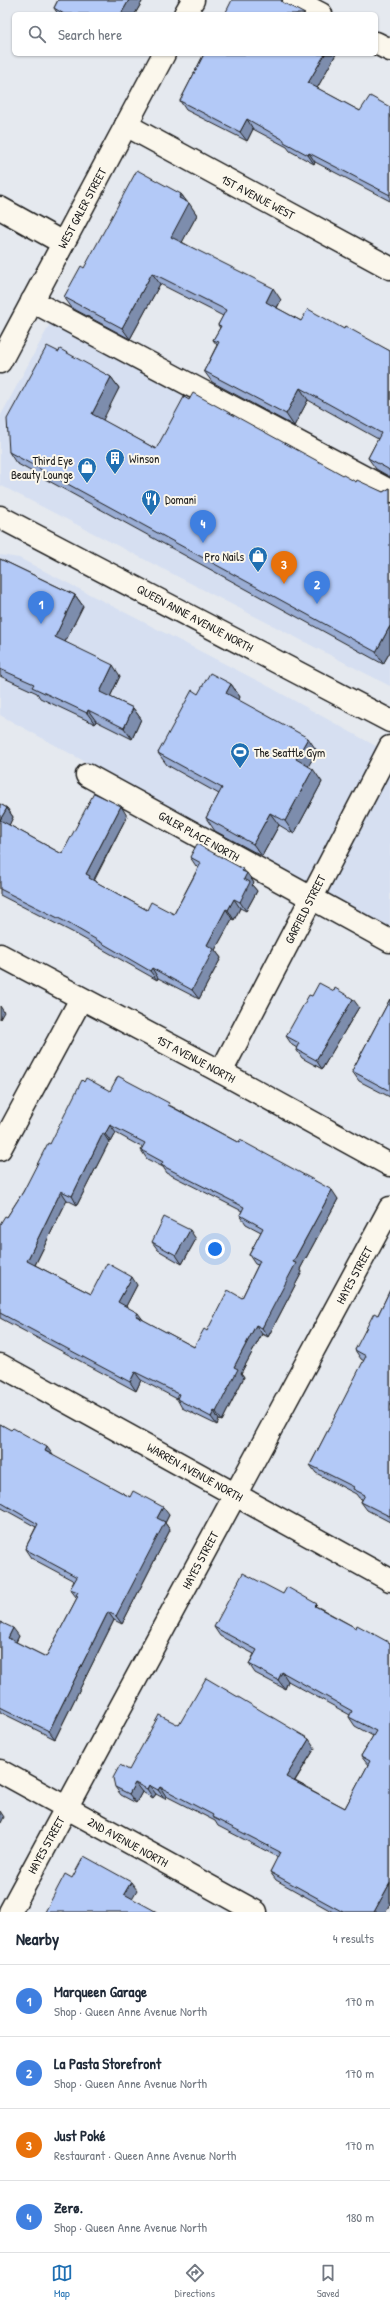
<!DOCTYPE html>
<meta charset="utf-8">
<style>
body{margin:0;font-family:"Patrick Hand",sans-serif;background:#f6f6f7;color:#1f2937}
.you{position:absolute;left:215px;top:1249px;width:14px;height:14px;margin:-10px;border:3px solid #fff;border-radius:50%;background:#1a73e8;box-shadow:0 0 0 6px #1a73e833}
.badge{display:grid;place-items:center;width:26px;height:26px;border-radius:50%;background:#1f6fb2;color:#fff;font-size:13px;font-weight:700}
.pin{position:absolute;translate:-50% -33px;filter:drop-shadow(0 1px 2px #0008)}
.pin::after{content:'';position:absolute;top:21px;width:14px;height:12px;background:inherit;clip-path:polygon(0 0,100% 0,50% 100%)}
.list{margin:0;padding:0;list-style:none}
h2{display:flex;justify-content:space-between;align-items:center;height:52px;margin:0;padding:0 16px;font-size:17px}
h2 small{font-size:13px;font-weight:400;color:#747a83}
.list li{display:grid;grid-template-columns:26px 1fr auto;gap:12px;align-items:center;box-sizing:border-box;height:72px;padding:0 16px;border-top:1px solid #e0e1e3}
.list b{display:block;font-size:15px;white-space:nowrap}
.list p{margin:0;font-size:13px;white-space:nowrap;color:#747a83}
.list em{font-size:13px;font-style:normal;color:#747a83}
.icon{flex:none;width:22px;height:22px;fill:none;stroke:currentColor;stroke-width:2;stroke-linecap:round;stroke-linejoin:round}
.map{position:relative;flex:none;width:390px;height:1912px;overflow:hidden}
.search{position:absolute;background:#fff;box-shadow:0 1px 3px #0004;left:12px;right:12px;top:12px;height:44px;display:flex;align-items:center;gap:10px;box-sizing:border-box;padding:0 14px;border-radius:6px;color:#747a83;font-size:15px}
.sheet{height:340px;background:#fff}
nav{display:flex;justify-content:space-around;align-items:center;box-sizing:border-box;height:56px;border-top:1px solid #e0e1e3;background:#fff;font-size:11px;color:#747a83}
nav a{display:grid;justify-items:center;gap:2px}
nav .on{color:#1f6fb2}
.map>svg:first-child{display:block}
</style>
<div class="map">
<svg width="390" height="1912" viewBox="0 0 390 1912">
<rect width="100%" height="100%" fill="#e5e9ef"/>
<filter id="ink" filterUnits="userSpaceOnUse"><feTurbulence type="fractalNoise" baseFrequency=".025" numOctaves="2"/><feDisplacementMap in="SourceGraphic" scale="8" xChannelSelector="R" yChannelSelector="G"/><feConvolveMatrix kernelMatrix="1 2 1 2 8 2 1 2 1" color-interpolation-filters="sRGB"/></filter>
<g filter="url(#ink)">
<g fill="#d6dff1">
<polygon points="51,322 390,504 390,686 0,485 0,417"/>
<polygon points="0,555 19,558 266,685 390,754 390,929 0,715"/>
</g>
<g fill="none" stroke-linecap="round" stroke-linejoin="round">
<defs>
<g id="minor">
<polyline points="294,0 321,14"/>
<polyline points="185,14 193,0"/>
<polyline points="376,43 390,50"/>
<polyline points="126,125 390,268"/>
<polyline points="0,208 63,243"/>
<polyline points="32,301 390,491"/>
<polyline points="0,362 164,54"/>
<polyline points="87,775 390,941"/>
<polyline points="0,955 221,1072 390,1165"/>
<polyline points="221,1072 390,747"/>
<polyline points="0,1149 81,999"/>
<polyline points="0,1365 390,1580"/>
<polyline points="0,1771 256,1912"/>
<polyline points="10,1912 390,1208"/>
</g>
<polyline id="major" points="0,517 390,721"/>
</defs>
<use href="#minor" stroke="#1c1c1c" stroke-width="25"/>
<use href="#major" stroke="#1c1c1c" stroke-width="25"/>
<use href="#minor" stroke="#fbf7ec" stroke-width="22"/>
<use href="#major" stroke="#fbf7ec" stroke-width="22"/>
</g>
<g fill="#9aadd4" stroke="#1c1c1c" fill-rule="evenodd">
<polygon points="58,0 143,0 135,14 58,14 54,8"/>
<polygon points="204,54 336,54 317,88 360,111 390,107 390,201 315,162 314,164 290,151 287,147 253,129 247,141 186,110 180,101"/>
<polygon points="181,194 197,215 182,242 281,300 277,308 301,321 344,329 390,351 390,477 376,469 368,458 378,439 308,400 294,426 212,382 204,371 217,345 213,340 220,328 218,325 223,316 160,284 130,339 72,308 64,297 84,268"/>
<polygon points="59,352 111,377 119,388 102,420 156,449 356,482 383,492 390,488 390,652 383,664 16,463 9,452"/>
<polygon points="0,559 75,595 83,606 65,642 120,676 110,697 133,708 141,719 132,739 96,721 95,724 40,698 37,693 0,676"/>
<polygon points="231,684 240,697 238,700 317,751 308,766 322,782 294,834 279,825 262,856 215,831 206,818 219,794 167,765 158,753 198,694"/>
<polygon points="0,804 7,808 13,817 9,825 62,854 127,816 94,881 147,910 174,914 198,868 196,866 190,857 245,872 254,883 252,885 257,891 246,911 240,908 234,920 232,919 215,950 221,958 199,999 158,978 157,980 72,932 0,895"/>
<polygon points="312,996 359,1007 322,1069 302,1058 296,1049 297,1048 292,1045 286,1036"/>
<polygon points="390,999 390,1097 359,1081 352,1071"/>
<path d="M110 1091 171 1106 239 1143 338 1199 300 1269 302 1272 268 1337 262 1334 241 1373 244 1377 222 1421 219 1420 217 1425 182 1408 177 1399 141 1380 136 1391 0 1318V1224L7 1217 23 1192 50 1144ZM116 1133 143 1148 141 1150 147 1159 163 1167 167 1173 242 1211 240 1215 246 1224 261 1232 249 1255 255 1264 258 1265 242 1298 207 1331 194 1347 143 1320 126 1306 137 1285 91 1294 35 1265 67 1200 77 1205 109 1142H111Z"/>
<polygon points="196,1239 182,1264 158,1250 152,1242"/>
<polygon points="390,1290 390,1522 367,1510 361,1502 362,1499 359,1498 356,1494 316,1473 310,1465 364,1361 361,1359 355,1350 378,1315"/>
<polygon points="0,1424 53,1456 130,1497 169,1515 165,1523 170,1530 122,1624 114,1620 55,1739 0,1712 0,1622 19,1636 16,1642 46,1657 77,1598 76,1597 70,1589 74,1581 31,1558 25,1549 36,1527 0,1507"/>
<polygon points="283,1594 320,1608 356,1628 390,1643 390,1904 385,1912 333,1912 276,1880 270,1872 278,1857 218,1826 215,1821 166,1796 165,1799 156,1794 153,1798 142,1792 136,1803 121,1795 115,1787 129,1770 179,1725 315,1748 295,1781 345,1808 368,1765 361,1756 373,1736 355,1726 349,1717 350,1715 288,1681 285,1689 255,1673 249,1664 254,1654 220,1636 214,1627"/>
</g>
<g fill="#7d8dad" stroke="#1c1c1c">
<polygon points="129,0 143,0 135,14 121,14"/>
<polygon points="325,54 336,54 315,92 308,83"/>
<polygon points="247,119 253,129 247,141 240,132"/>
<polygon points="309,153 315,162 314,164 308,155"/>
<polygon points="181,194 188,204 189,203 197,215 179,248 171,237 179,198"/>
<polygon points="152,273 160,284 130,339 122,328"/>
<polygon points="273,288 281,300 274,313 266,302"/>
<polygon points="111,377 119,388 100,426 92,414"/>
<polygon points="300,388 308,400 294,426 286,414"/>
<polygon points="75,595 83,606 62,648 55,637"/>
<polygon points="390,626 390,652 383,664 376,652"/>
<polygon points="113,665 120,676 107,703 100,692"/>
<polygon points="231,684 240,697 235,706 226,693"/>
<polygon points="133,708 141,719 132,739 124,728"/>
<polygon points="88,710 96,721 95,724 87,713"/>
<polygon points="308,738 317,751 305,772 296,759"/>
<polygon points="313,769 322,782 294,834 285,821"/>
<polygon points="121,806 127,816 93,881 95,887 86,874"/>
<polygon points="7,808 13,817 7,830 0,820"/>
<polygon points="270,813 279,825 262,856 253,844"/>
<polygon points="243,869 247,874 247,873 254,883 252,885 257,891 246,911 240,902 244,879 242,871"/>
<polygon points="234,899 240,908 234,920 228,910"/>
<polygon points="226,909 232,919 215,950 221,958 199,999 192,990 207,945"/>
<polygon points="152,968 158,978 157,980 150,971"/>
<polygon points="353,999 359,1007 322,1069 316,1060"/>
<polygon points="0,1006 4,1012 0,1019"/>
<polygon points="110,1125 116,1133 111,1142 105,1134"/>
<polygon points="103,1133 109,1142 77,1205 72,1196"/>
<polygon points="332,1190 338,1199 300,1269 302,1272 268,1337 262,1328 293,1262"/>
<polygon points="61,1191 67,1200 33,1269 27,1261"/>
<polygon points="190,1230 196,1239 182,1264 176,1255"/>
<polygon points="132,1277 137,1285 124,1310 118,1302"/>
<polygon points="138,1313 144,1321 136,1316"/>
<polygon points="256,1325 262,1334 241,1373 244,1377 222,1421 216,1412 234,1367"/>
<polygon points="135,1372 141,1380 136,1391 130,1382"/>
<polygon points="214,1411 219,1420 217,1425 211,1417"/>
<polygon points="47,1447 53,1455 45,1451"/>
<polygon points="163,1507 169,1515 165,1523 170,1530 122,1624 116,1616 157,1518"/>
<polygon points="108,1612 114,1620 55,1739 49,1731"/>
<polygon points="13,1628 19,1636 14,1646 8,1638"/>
<polygon points="282,1672 288,1681 285,1689 278,1680"/>
<polygon points="309,1739 315,1748 292,1785 286,1777"/>
<polygon points="135,1783 142,1792 136,1803 129,1794"/>
<polygon points="149,1785 156,1794 153,1798 147,1789"/>
<polygon points="160,1787 166,1796 165,1799 158,1790"/>
<polygon points="0,1811 4,1817 0,1825"/>
<polygon points="131,1882 137,1890 130,1902 124,1894"/>
<polygon points="390,1883 390,1904 385,1912 374,1912"/>
</g>
<g fill="#b3c9f7" stroke="#1c1c1c" fill-rule="evenodd">
<polygon points="58,0 129,0 121,14 64,14 54,8"/>
<polygon points="232,0 281,0 282,2 305,14 225,14"/>
<polygon points="204,54 325,54 308,83 360,111 370,96 390,107 390,195 309,153 308,155 284,142 284,140 247,119 240,132 180,101"/>
<polygon points="137,170 181,194 179,198 189,203 171,237 273,288 266,302 301,321 308,309 344,329 345,326 390,351 390,472 388,469 368,458 381,433 300,388 286,414 204,371 219,342 213,340 221,326 218,325 226,310 152,273 122,328 64,297 81,266 84,268"/>
<polygon points="47,346 59,352 60,349 111,377 92,414 156,449 184,397 189,400 193,393 356,482 357,480 383,492 390,488 390,626 376,652 9,452 7,419"/>
<polygon points="0,559 75,595 55,637 113,665 100,692 133,708 124,728 88,710 87,713 32,687 34,684 0,669"/>
<polygon points="210,673 231,684 226,693 308,738 296,759 313,769 285,821 270,813 253,844 206,818 222,788 158,753 192,690 198,694"/>
<polygon points="94,793 121,806 86,874 90,876 89,878 147,910 151,902 174,914 201,863 190,857 197,844 243,869 242,871 247,873 244,879 250,882 240,902 234,899 228,910 226,909 207,945 214,949 192,990 152,968 150,971 66,922 0,889 0,804 7,808 0,820 62,854"/>
<polygon points="319,983 334,991 335,988 353,999 316,1060 296,1049 299,1043 286,1036 309,995 312,996"/>
<polygon points="390,999 390,1091 352,1071"/>
<path d="M118 1076 169 1103 168 1105 239 1143 240 1140 332 1190 293 1262 296 1263 262 1328 256 1325 234 1367 238 1369 216 1412 214 1411 211 1417 177 1399 179 1394 135 1372 130 1382 0 1313V1224L5 1216 7 1217 23 1192 48 1143 50 1144 82 1080 84 1082 86 1078 110 1091ZM110 1125 145 1143 141 1150 163 1162 161 1165 244 1207 240 1215 263 1228 249 1255 260 1261 242 1298 228 1290 207 1331 204 1329 194 1347 136 1316 138 1313 118 1302 132 1277 107 1263 91 1294 27 1261 61 1191 72 1196 103 1133 105 1134Z"/>
<polygon points="164,1217 190,1230 176,1255 152,1242"/>
<polygon points="390,1290 390,1515 389,1516 361,1502 365,1495 353,1489 354,1487 310,1465 366,1356 355,1350 374,1313 378,1315"/>
<polygon points="0,1424 11,1430 13,1428 47,1447 45,1451 130,1497 133,1491 163,1507 157,1518 165,1522 116,1616 108,1612 49,1731 0,1707 0,1622 13,1628 8,1638 46,1657 78,1596 76,1595 78,1592 70,1589 77,1577 25,1549 38,1524 0,1502"/>
<polygon points="243,1573 283,1594 287,1587 317,1604 315,1606 356,1628 357,1625 390,1643 390,1883 374,1912 343,1912 270,1872 280,1852 212,1817 213,1815 160,1787 158,1790 149,1785 147,1789 135,1783 129,1794 115,1787 113,1778 120,1765 129,1770 159,1715 179,1725 206,1678 309,1739 286,1777 345,1808 370,1761 361,1756 376,1731 349,1717 352,1711 282,1672 278,1680 249,1664 257,1650 214,1627"/>
<polygon points="84,1856 131,1882 124,1894 157,1912 45,1912 65,1874 72,1878"/>
</g>
</g>
<defs>
<symbol id="building-pin" viewBox="-11 -11 22 30"><path d="M0 17L-7.5 6A9.5 9.5 0 1 1 7.5 6Z" fill="#1f6fb2" stroke="#fbf7ec"/><path d="M-4-6H4V6H1V3H-1V6H-4ZM-2.5-4.3h1.7v1.8h-1.7ZM.8-4.3h1.7v1.8H.8ZM-2.5-1h1.7V.8h-1.7ZM.8-1h1.7V.8H.8Z" fill="#fff"/></symbol>
<symbol id="shop-pin" viewBox="-11 -11 22 30"><path d="M0 17L-7.5 6A9.5 9.5 0 1 1 7.5 6Z" fill="#1f6fb2" stroke="#fbf7ec"/><path d="M-5-2.5h2.3a2.7 3.5 0 0 1 5.4 0H5L5.5 6h-11ZM-1.5-2.5h3a1.5 2.3 0 0 0-3 0Z" fill="#fff"/></symbol>
<symbol id="restaurant-pin" viewBox="-11 -11 22 30"><path d="M0 17L-7.5 6A9.5 9.5 0 1 1 7.5 6Z" fill="#1f6fb2" stroke="#fbf7ec"/><path d="M-5-6h1v4h1v-4h1v4h1v-4h1v5L-1.5 .5V6h-2V.5L-5-1ZM5-6V6H3V1.5H1.5Q1.5-4 5-6Z" fill="#fff"/></symbol>
<symbol id="stadium-pin" viewBox="-11 -11 22 30"><path d="M0 17L-7.5 6A9.5 9.5 0 1 1 7.5 6Z" fill="#1f6fb2" stroke="#fbf7ec"/><path d="M0-5a6.5 5 0 1 0 0 10a6.5 5 0 1 0 0-10ZM-3.5-1.8h7v3.6h-7Z" fill="#fff"/></symbol>
</defs>
<g fill-rule="evenodd">
<use href="#building-pin" x="104" y="447" width="22" height="30"/>
<use href="#shop-pin" x="76" y="456" width="22" height="30"/>
<use href="#restaurant-pin" x="140" y="488" width="22" height="30"/>
<use href="#shop-pin" x="247" y="545" width="22" height="30"/>
<use href="#stadium-pin" x="229" y="741" width="22" height="30"/>
</g>
<g text-anchor="middle" dominant-baseline="central" stroke-width="4" stroke-linejoin="round" paint-order="stroke">
<g font-size="12" fill="#1c1c1c" stroke="#fbf7ec">
<text transform="translate(258 197) rotate(28)">1ST AVENUE WEST</text>
<text transform="translate(82 208) rotate(-62)">WEST GALER STREET</text>
<text transform="translate(195 618) rotate(28)">QUEEN ANNE AVENUE NORTH</text>
<text transform="translate(199 836) rotate(29)">GALER PLACE NORTH</text>
<text transform="translate(305 909) rotate(-63)">GARFIELD STREET</text>
<text transform="translate(196 1059) rotate(28)">1ST AVENUE NORTH</text>
<text transform="translate(354 1275) rotate(-62)">HAYES STREET</text>
<text transform="translate(195 1472) rotate(29)">WARREN AVENUE NORTH</text>
<text transform="translate(200 1560) rotate(-62)">HAYES STREET</text>
<text transform="translate(128 1842) rotate(29)">2ND AVENUE NORTH</text>
<text transform="translate(46 1845) rotate(-61)">HAYES STREET</text>
</g>
<g font-size="12" fill="#1c1c1c" stroke="#fbf7ec" text-anchor="start">
<text x="129" y="458">Winson</text>
<text x="73" y="460" text-anchor="end">Third Eye<tspan x="73" dy="14">Beauty Lounge</tspan></text>
<text x="165" y="499">Domani</text>
<text x="244" y="556" text-anchor="end">Pro Nails</text>
<text x="254" y="752">The Seattle Gym</text>
</g>
</g>
</svg>
<div class="you"></div>
<div class="pin badge" style="left:41px;top:624px;background:#3f7fe0">1</div>
<div class="pin badge" style="left:317px;top:604px;background:#3f7fe0">2</div>
<div class="pin badge" style="left:284px;top:584px;background:#e8710a">3</div>
<div class="pin badge" style="left:203px;top:543px;background:#3f7fe0">4</div>
<div class="search"><svg class="icon" aria-label="search" viewBox="0 0 24 24"><circle cx="10" cy="10" r="6"/><path d="M15 15l6 6"/></svg>Search here</div>
</div>
<section class="sheet">
<h2>Nearby<small>4 results</small></h2>
<ul class="list">
<li><span class="badge" style="background:#3f7fe0">1</span><div><b>Marqueen Garage</b><p>Shop · Queen Anne Avenue North</p></div><em>170 m</em></li>
<li><span class="badge" style="background:#3f7fe0">2</span><div><b>La Pasta Storefront</b><p>Shop · Queen Anne Avenue North</p></div><em>170 m</em></li>
<li><span class="badge" style="background:#e8710a">3</span><div><b>Just Poké</b><p>Restaurant · Queen Anne Avenue North</p></div><em>170 m</em></li>
<li><span class="badge" style="background:#3f7fe0">4</span><div><b>Zerø.</b><p>Shop · Queen Anne Avenue North</p></div><em>180 m</em></li>
</ul>
</section>
<nav>
<a class="on"><svg class="icon" aria-label="map" viewBox="0 0 24 24"><path d="M3 6l6-2 6 2 6-2v14l-6 2-6-2-6 2zM9 4v14M15 6v14"/></svg>Map</a>
<a><svg class="icon" aria-label="directions" viewBox="0 0 24 24"><path d="M12 3l9 9-9 9-9-9zM9 14v-3h6M13 9l2 2-2 2"/></svg>Directions</a>
<a><svg class="icon" aria-label="saved" viewBox="0 0 24 24"><path d="M7 4h10v16l-5-4-5 4z"/></svg>Saved</a>
</nav>
